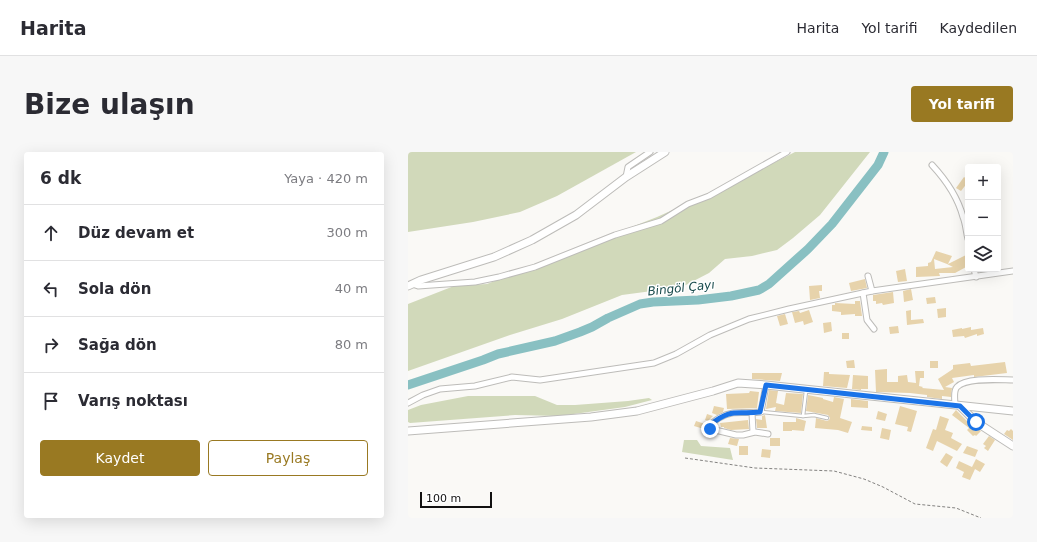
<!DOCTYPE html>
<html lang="tr">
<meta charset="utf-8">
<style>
body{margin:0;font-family:"DejaVu Sans",sans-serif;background:#f7f7f7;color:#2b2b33}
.controls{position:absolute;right:12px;top:12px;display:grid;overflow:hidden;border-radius:4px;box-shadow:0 4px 16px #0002}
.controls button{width:36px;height:36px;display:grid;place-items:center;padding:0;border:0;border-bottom:1px solid #e1e1e2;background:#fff;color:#2b2b33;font:20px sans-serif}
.scale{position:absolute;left:12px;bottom:10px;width:72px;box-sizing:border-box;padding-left:4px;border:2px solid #121111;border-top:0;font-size:11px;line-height:14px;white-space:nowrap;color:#121111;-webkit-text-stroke:3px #fff;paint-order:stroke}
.stop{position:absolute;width:12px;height:12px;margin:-9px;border:3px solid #1a73e8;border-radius:50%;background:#fff}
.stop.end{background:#1a73e8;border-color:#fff;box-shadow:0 1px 4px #0008}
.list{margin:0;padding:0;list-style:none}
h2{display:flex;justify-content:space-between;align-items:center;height:52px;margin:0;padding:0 16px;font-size:17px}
h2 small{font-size:13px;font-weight:400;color:#7c7c81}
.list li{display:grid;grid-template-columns:26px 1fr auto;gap:12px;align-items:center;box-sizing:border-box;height:56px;padding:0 16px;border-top:1px solid #e1e1e2}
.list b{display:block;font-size:15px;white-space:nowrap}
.list em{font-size:13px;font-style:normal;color:#7c7c81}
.actions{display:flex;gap:8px;padding:12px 16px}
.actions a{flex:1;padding:9px 0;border:1px solid #997922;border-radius:4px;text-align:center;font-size:14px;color:#997922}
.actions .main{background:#997922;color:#fff}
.icon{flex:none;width:22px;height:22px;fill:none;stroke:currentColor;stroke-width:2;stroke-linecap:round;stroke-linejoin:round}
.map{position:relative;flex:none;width:605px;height:366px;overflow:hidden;border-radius:4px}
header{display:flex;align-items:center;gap:24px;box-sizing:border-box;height:56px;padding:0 20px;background:#fff;border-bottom:1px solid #e1e1e2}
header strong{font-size:19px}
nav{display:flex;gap:22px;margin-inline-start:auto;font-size:14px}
.intro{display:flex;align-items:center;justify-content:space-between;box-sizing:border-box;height:96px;padding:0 24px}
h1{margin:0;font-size:28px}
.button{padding:10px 18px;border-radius:4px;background:#997922;color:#fff;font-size:14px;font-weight:700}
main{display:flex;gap:24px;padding:0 24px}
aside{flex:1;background:#fff;border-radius:4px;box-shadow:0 4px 16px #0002}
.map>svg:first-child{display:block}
</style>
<header>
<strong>Harita</strong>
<nav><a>Harita</a><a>Yol tarifi</a><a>Kaydedilen</a></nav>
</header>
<div class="intro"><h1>Bize ulaşın</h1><a class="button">Yol tarifi</a></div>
<main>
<aside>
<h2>6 dk<small>Yaya · 420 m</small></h2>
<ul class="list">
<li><svg class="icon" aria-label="ahead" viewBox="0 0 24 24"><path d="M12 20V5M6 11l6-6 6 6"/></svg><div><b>Düz devam et</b></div><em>300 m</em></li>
<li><svg class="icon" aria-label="left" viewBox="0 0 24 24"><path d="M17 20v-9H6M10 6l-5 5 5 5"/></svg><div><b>Sola dön</b></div><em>40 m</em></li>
<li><svg class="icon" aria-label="right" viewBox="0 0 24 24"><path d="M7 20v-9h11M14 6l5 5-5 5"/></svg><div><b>Sağa dön</b></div><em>80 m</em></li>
<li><svg class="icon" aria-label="arrive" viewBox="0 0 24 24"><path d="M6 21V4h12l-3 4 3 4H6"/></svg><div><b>Varış noktası</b></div></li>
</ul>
<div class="actions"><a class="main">Kaydet</a><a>Paylaş</a></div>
</aside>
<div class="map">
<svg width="605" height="366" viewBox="0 0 605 366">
<rect width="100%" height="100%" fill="#faf9f6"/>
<g fill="#d1d9ba">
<polygon points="0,0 228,0 149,44 112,60 65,70 0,80"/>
<polygon points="387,0 462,0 412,63 385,86 369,98 344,104 317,107 301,121 274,135 214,143 154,167 102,183 0,219 0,152 46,134 79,132 249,65 336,26"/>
<polygon points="60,244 127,244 149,253 167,253 220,249 241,246 244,248 217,255 151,264 107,263 2,271 0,270 0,258 13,253"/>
<polygon points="276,288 289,288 293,294 322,296 325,308 274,300"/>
</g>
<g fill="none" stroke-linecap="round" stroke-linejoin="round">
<polyline stroke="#89c0c2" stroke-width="9" points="0,233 75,208 90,202 147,189 172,180 184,175 200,166 232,152 245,150 290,148 323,144 351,138 361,132 400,97 424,72 470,13 476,0"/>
</g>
<g fill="#e7d3ab" fill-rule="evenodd">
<polygon points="556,25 560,28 560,30 553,39 548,36"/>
<path d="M528 99 544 104 540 112 560 102V114L547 121H531L532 124 508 125V115L520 114V111L523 110ZM526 107 539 112 545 115 527 117Z"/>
<polygon points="497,117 499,129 490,130 488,119"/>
<polygon points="457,127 459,136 443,139 441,131"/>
<polygon points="414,133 414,139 411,139 412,146 402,148 401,134"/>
<polygon points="503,137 505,148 496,150 495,139"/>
<polygon points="485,140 486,151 475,153 474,151 468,152 468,149 465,149 465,143"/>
<polygon points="527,145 528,151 519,152 518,146"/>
<polygon points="447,149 452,149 454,164 447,164 447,162 433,163 433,160 424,159 424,153 427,153 427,151 447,152"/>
<polygon points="538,156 538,165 530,166 529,157"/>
<polygon points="401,158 405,170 396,173 395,169 387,171 384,160 391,159 392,161"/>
<polygon points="503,158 503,168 515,167 516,171 499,173 498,159"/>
<polygon points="377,162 380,172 372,174 369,164"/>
<polygon points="423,170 424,179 416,181 415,171"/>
<polygon points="490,174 491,181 482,182 481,175"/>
<polygon points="563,175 563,178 575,176 576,182 569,184 569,182 557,186 556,184 545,185 544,178 554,176 554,177"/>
<rect x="434" y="181" width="7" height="6"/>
<polygon points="446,208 447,216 439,216 438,209"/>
<rect x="522" y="209" width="8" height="7"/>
<polygon points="597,210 599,221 566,225 566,223 544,226 546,230 537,235 544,236 543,245 534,244 534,247 519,245 519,243 502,241 468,240 467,218 479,217 479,230 490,230 490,224 499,223 500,230 508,231 507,219 516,219 516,226 512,226 511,234 515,235 514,236 536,238 530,227 545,217 545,213 562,211 563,214"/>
<polygon points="416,220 421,220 421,222 442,223 439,236 415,234"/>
<polygon points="344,221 374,221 372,229 344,227"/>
<polygon points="445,223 460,224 460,237 453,237 453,238 444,237"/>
<polygon points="361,238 370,239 368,251 376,253 378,241 395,242 393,261 367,259 368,255 358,257"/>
<polygon points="342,239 351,240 349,256 319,257 318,242 341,241"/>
<polygon points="400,243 415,246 415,247 425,250 426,245 436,247 432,266 444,270 440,281 430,278 407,276 408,266 419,269 421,268 422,266 420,263 398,259"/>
<polygon points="443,247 460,249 460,256 443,255"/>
<polygon points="306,254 316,256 315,260 309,263 304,261"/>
<polygon points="492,254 509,259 503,280 499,279 500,275 487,272"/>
<polygon points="548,258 564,274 573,279 568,284 567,283 565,284 559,278 561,276 544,263"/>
<polygon points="470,259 479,262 477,269 468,267"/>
<polygon points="299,262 305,264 300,269 297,268"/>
<polygon points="357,263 359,276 349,276 348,267 354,268 354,264"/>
<polygon points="532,264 541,267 537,278 545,281 543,286 554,292 549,299 529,289 525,299 518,296 525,277 528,278"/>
<polygon points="388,266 398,269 396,279 384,278 384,279 375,279 375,270 388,270"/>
<polygon points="340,268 341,277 323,278 316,276 316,275 313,275 312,271"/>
<polygon points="288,269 297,272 296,277 286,274"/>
<polygon points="454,274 464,275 464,279 453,278"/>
<polygon points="474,276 483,278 481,288 472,286"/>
<polygon points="603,277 605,279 605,288 596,282 599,278 601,279"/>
<polygon points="581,284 587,288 580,299 576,296 578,294 575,292"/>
<polygon points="322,286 331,287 329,294 320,292"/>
<rect x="362" y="286" width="10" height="8"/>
<rect x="331" y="294" width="9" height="9"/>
<polygon points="559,294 570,298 567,305 555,301"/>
<polygon points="354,297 363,298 362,306 353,305"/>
<polygon points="538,301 545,305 539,315 532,310"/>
<polygon points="568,307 577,312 572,320 567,317 562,328 554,325 556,320 548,316 551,309 564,315"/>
</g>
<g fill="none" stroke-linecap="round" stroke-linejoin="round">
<defs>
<g id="lane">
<polyline points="353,260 395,264 406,263 419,266"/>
<polyline points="395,264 398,239"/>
</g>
<g id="street">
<path d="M524 13C537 27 550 46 555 65 558 72 558 80 560 87"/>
<polyline points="218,25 220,15 242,0"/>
<polyline points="566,117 568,125"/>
<polyline points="460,124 464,139"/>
<polyline points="4,132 10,134 67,130 91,125 127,115 207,83 253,69 280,52 301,44 379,0"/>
<polyline points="455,141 459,168 466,177"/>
<path d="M358 233 353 260C337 262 326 257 311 266 307 269 303 271 301 275L303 277 328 283H335L347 280 360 282"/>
<polyline points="0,251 15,243 32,237 67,234 104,225 132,228 246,211 268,202 302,183 341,167 381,157 464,139 605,119"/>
<path d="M547 253C547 248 545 239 549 235 558 225 593 228 605 228"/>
<polyline points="344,261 345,280"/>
</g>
<g id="secondary">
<polyline points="0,134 13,128 86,105 124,88 168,63 218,25 257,0"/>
<polyline points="552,254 568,270 605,294"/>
<polyline points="0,279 183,265 229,259 305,239 330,231 358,233 605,259"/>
</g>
</defs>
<use href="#lane" stroke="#bdbcb9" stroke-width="4.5"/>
<use href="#street" stroke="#bdbcb9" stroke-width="7"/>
<use href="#secondary" stroke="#bdbcb9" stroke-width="9"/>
<polyline stroke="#838280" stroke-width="1" stroke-dasharray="3 2" stroke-linecap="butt" points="277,306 347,316 426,319 456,327 475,335 507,352 548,356 573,366"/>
<use href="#lane" stroke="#fff" stroke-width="2.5"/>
<use href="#street" stroke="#fff" stroke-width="5"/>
<use href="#secondary" stroke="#fff" stroke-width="7"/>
</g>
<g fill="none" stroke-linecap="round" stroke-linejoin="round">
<path stroke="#1a73e8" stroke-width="5" d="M302 277V273C324 255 329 263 352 260L358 233 552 254 568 270"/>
</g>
<g text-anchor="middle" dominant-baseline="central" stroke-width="3" stroke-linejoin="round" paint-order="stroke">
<g font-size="12" font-style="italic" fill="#154849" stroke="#fff">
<text transform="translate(273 136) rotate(-6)">Bingöl Çayı</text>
</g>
</g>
</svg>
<div class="controls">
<button>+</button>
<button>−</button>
<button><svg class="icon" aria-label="layers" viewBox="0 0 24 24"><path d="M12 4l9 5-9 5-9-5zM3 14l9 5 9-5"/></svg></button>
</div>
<div class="scale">100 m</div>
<div class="stop" style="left:568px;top:270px"></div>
<div class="stop end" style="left:302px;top:277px"></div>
</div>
</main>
